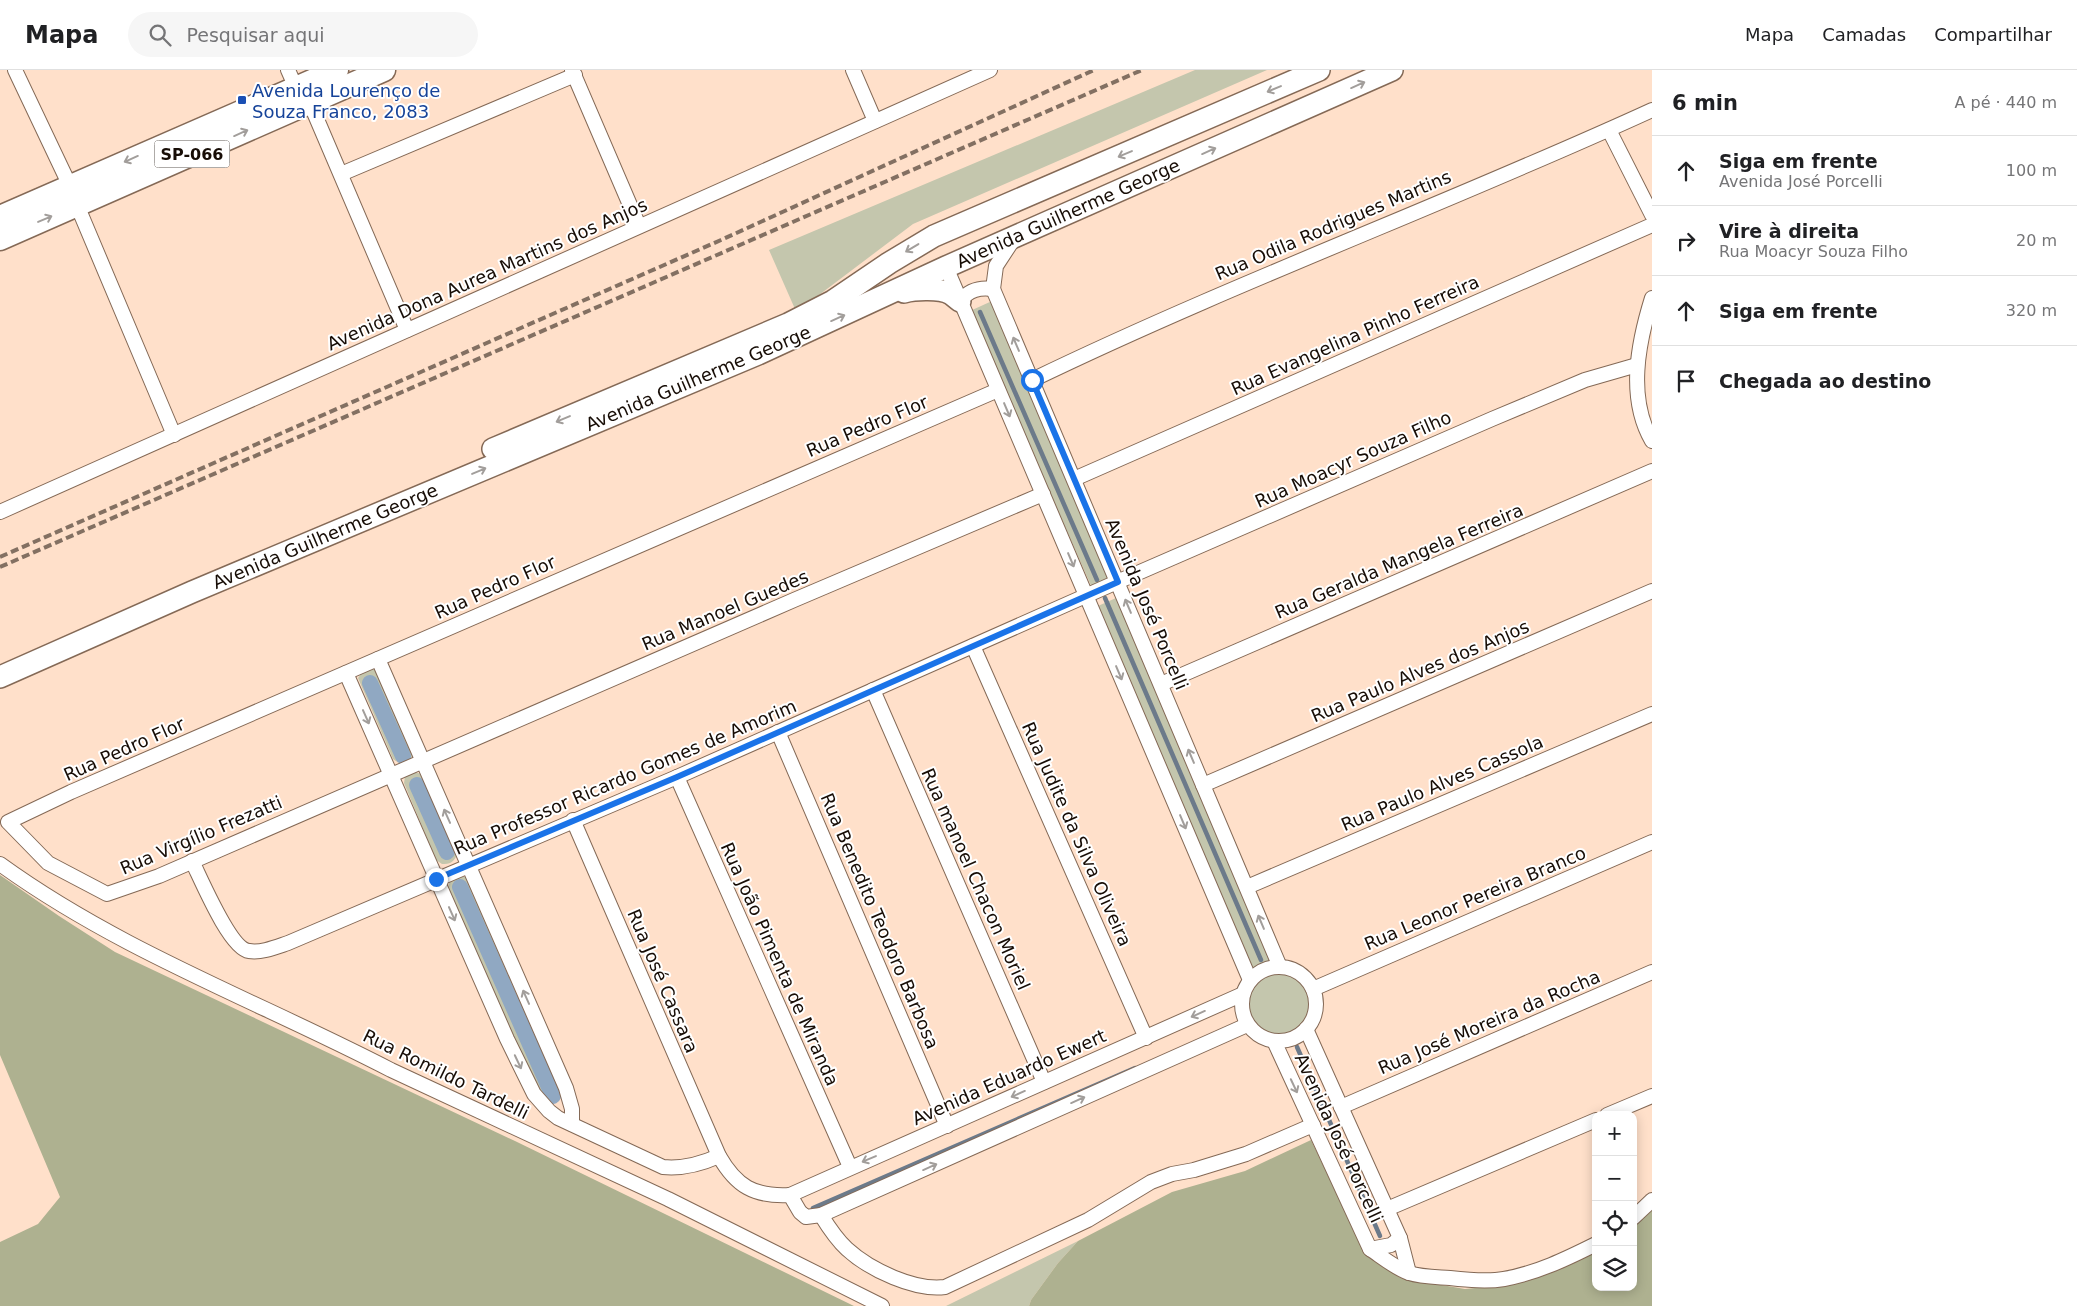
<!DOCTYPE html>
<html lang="pt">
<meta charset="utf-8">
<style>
body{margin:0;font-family:"DejaVu Sans",sans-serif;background:#f6f6f6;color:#202124}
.controls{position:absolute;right:15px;bottom:15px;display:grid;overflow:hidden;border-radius:10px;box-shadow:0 2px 12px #0003}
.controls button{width:45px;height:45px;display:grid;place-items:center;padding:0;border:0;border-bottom:1px solid #e0e0e0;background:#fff;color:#202124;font:25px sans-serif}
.stop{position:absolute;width:15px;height:15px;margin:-11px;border:4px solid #1a73e8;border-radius:50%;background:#fff}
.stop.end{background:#1a73e8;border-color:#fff;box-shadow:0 1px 5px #0008}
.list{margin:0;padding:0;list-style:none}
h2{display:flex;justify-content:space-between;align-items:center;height:65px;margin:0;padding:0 20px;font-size:21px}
h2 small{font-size:16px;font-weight:400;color:#757577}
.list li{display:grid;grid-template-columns:32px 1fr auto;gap:15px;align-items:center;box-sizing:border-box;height:70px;padding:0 20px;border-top:1px solid #e0e0e0}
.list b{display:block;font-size:19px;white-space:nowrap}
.list p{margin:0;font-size:16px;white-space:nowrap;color:#757577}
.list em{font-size:16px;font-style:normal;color:#757577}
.icon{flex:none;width:28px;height:28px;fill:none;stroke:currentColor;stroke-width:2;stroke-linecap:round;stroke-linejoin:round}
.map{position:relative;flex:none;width:1652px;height:1236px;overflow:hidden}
header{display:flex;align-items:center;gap:30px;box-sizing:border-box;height:70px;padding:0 25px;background:#fff;border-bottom:1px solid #e0e0e0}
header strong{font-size:24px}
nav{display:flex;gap:28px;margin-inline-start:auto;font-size:18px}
.search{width:350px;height:45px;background:#f6f6f6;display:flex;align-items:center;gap:12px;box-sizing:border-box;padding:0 18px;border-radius:28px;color:#757577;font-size:19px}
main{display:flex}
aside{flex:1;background:#fff}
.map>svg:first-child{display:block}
</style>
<header>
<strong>Mapa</strong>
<div class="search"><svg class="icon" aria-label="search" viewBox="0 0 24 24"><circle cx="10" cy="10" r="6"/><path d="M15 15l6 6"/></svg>Pesquisar aqui</div>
<nav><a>Mapa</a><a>Camadas</a><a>Compartilhar</a></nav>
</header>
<main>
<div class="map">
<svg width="1652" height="1236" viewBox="0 0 1652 1236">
<rect width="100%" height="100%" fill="#ffe0ca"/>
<g fill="#c4c6ad">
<polygon points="1195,0 1267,0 913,154 815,228 795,239 769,180"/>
<polygon points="992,231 1111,509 1092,518 970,241"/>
<polygon points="1116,528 1271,891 1253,898 1098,536"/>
<path d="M373 599 378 601 413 685C408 694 401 696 393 689L358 608 361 604Z"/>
<path d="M412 702 423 704 457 785C453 793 450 794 442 794L436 790 404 713 405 706Z"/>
<path d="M460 807H466L561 1023C558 1033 552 1035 542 1031L448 819C449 811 451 809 460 807Z"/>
<circle cx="1278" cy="935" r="33"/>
<polygon points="1078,1171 1058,1193 1031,1230 1029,1236 946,1236"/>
</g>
<g fill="#aeb190">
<polygon points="0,805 59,846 115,882 515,1071 854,1236 0,1236 0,1172 38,1154 60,1127 0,985"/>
<polygon points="1311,1070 1365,1183 1401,1208 1465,1219 1505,1215 1596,1179 1596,1217 1633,1217 1633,1155 1652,1139 1652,1236 1029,1236 1031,1230 1058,1193 1078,1171 1172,1122 1245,1101"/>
</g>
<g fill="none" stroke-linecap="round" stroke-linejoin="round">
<g stroke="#6c7a8a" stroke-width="4.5">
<polyline points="980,242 1097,510"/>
<polyline points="1105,528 1261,890"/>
<polyline points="1297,977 1380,1166"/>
<polyline points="813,1138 1135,998"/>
</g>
<g stroke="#90a8c2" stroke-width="16">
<polyline points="370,613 403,686"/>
<polyline points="417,715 447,782"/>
<polyline points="460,817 553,1026"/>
</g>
<defs>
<g id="minor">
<polyline points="15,0 70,116"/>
<polyline points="288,0 296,18"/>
<polyline points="572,0 639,156"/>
<polyline points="853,0 875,51"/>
<polyline points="310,33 407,260"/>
<polyline points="1609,60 1652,145"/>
<polyline points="341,104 575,5"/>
<polyline points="77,135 174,365"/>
<polyline points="946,197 1250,910"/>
<polyline points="993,219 1280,897"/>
<polyline points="993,219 996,196 1013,170"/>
<path d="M1652 228C1638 273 1627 328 1652 371"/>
<path d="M960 231C969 220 979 217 993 219"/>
<path d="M1032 310C1235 212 1447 134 1652 40"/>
<polyline points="998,320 71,722 8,752 48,793 107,824 159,806 794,530 1043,424"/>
<polyline points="1074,409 1652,155"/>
<polyline points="0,442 990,0"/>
<polyline points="973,576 1146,968"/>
<polyline points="378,589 566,1018 572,1039 572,1054"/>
<path d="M346 603 507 969 534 1024 549 1041 558 1048 663 1097C682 1099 701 1094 719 1086"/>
<polyline points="1161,614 1652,401"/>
<polyline points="873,620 1044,1012"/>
<polyline points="778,662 947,1056"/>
<polyline points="677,707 850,1097"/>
<polyline points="1203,715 1652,521"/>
<path d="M573 750 719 1086C736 1116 754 1127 790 1125L800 1142 806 1147 821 1145 1247 955"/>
<path d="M192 791C201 809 230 879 249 881 262 883 276 877 288 873L677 707 1117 512 1492 349 1585 310 1637 295"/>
<path d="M0 794C120 881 260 932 391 1000L668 1129 882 1236"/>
<polyline points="1247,817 1652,644"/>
<circle cx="1279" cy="934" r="37"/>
<polyline points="1313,919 1652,772"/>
<polyline points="1306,959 1400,1168 1409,1203"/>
<path d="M1274 971 1370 1179C1382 1187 1395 1198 1409 1203 1421 1207 1437 1207 1450 1208 1468 1210 1487 1212 1504 1209 1537 1203 1566 1189 1596 1174"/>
<polyline points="1341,1037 1652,902"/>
<polyline points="1607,1045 1652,1026"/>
<polyline points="790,1125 1243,924"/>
<polyline points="1387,1139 1596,1050"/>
<path d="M821 1145C829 1158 836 1169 847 1179 870 1200 915 1221 945 1217L1088 1150 1151 1112 1172 1104 1194 1100 1246 1084 1313 1055"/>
<polyline points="1633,1148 1652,1130"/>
<polyline points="1370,1179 1391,1175 1400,1168"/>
</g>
<g id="primary">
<path d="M904 222C915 219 941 218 951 224 954 226 957 229 960 231"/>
<polyline points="493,379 788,254 833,231 889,193 934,166 1319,0"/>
<polyline points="0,607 192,522 758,284 946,197 1392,0"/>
</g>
<g id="trunk">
<polyline points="0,147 337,0"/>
<polyline points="0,169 384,0"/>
</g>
</defs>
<use href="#minor" stroke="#846956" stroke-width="16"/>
<use href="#primary" stroke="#846956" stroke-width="24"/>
<use href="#trunk" stroke="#846956" stroke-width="25"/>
<use href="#minor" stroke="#fff" stroke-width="14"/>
<use href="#primary" stroke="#fff" stroke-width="21"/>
<use href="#trunk" stroke="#fff" stroke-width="22"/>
<g stroke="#837062" stroke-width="4" stroke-dasharray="8 4" stroke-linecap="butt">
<polyline points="0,487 721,170 1094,0"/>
<polyline points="0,497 1142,0"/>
</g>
</g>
<defs><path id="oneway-shaft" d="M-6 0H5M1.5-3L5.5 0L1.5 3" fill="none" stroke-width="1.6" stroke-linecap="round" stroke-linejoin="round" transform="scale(1.25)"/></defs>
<g stroke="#a29e9b">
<use href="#oneway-shaft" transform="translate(1358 15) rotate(-24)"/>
<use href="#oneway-shaft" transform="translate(1274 19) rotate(157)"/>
<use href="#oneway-shaft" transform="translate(241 63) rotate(-24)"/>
<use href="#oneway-shaft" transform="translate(1209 81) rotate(-24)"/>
<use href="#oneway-shaft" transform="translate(1125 84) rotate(157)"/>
<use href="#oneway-shaft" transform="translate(131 89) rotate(156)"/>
<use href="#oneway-shaft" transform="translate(45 149) rotate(-23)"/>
<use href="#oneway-shaft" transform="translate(912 178) rotate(149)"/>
<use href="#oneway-shaft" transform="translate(838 248) rotate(-24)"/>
<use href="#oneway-shaft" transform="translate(1016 274) rotate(-113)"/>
<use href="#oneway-shaft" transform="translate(1007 340) rotate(67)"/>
<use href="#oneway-shaft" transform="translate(563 349) rotate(157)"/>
<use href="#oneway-shaft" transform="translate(479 401) rotate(-23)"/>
<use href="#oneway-shaft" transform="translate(1071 490) rotate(67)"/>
<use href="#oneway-shaft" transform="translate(1128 536) rotate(-113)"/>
<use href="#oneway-shaft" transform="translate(1119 603) rotate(67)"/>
<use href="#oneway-shaft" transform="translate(366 647) rotate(66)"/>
<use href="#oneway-shaft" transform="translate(1191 686) rotate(-113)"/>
<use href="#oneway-shaft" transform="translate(447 746) rotate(-114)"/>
<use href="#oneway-shaft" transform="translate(1183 752) rotate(67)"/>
<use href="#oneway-shaft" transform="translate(452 844) rotate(66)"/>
<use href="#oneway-shaft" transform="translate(1261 852) rotate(-113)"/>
<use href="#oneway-shaft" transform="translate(526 927) rotate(-114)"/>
<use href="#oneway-shaft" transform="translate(1198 944) rotate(156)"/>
<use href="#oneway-shaft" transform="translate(518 992) rotate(65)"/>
<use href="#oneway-shaft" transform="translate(1294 1016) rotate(65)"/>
<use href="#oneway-shaft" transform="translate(1018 1024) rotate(156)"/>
<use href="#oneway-shaft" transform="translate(1078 1030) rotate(-24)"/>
<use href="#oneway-shaft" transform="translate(869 1089) rotate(157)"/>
<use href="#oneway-shaft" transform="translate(930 1097) rotate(-24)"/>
</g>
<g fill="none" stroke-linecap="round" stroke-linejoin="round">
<polyline stroke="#1a73e8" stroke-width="6" points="436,809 677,707 1118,512 1032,310"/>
</g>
<rect fill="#1a4fb4" stroke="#fff" stroke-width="2" x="237" y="25" width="10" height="10" rx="2.5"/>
<g text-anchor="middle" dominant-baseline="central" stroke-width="4" stroke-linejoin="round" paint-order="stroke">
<rect fill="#fff" stroke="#5d5651" stroke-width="1" x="154.5" y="70.5" width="75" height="27" rx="4"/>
<g font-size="16" font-weight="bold" fill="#170d06">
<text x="192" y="84">SP-066</text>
</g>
<g font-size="18" fill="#164399" stroke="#fff" text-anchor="start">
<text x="252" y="20">Avenida Lourenço de<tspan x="252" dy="21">Souza Franco, 2083</tspan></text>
</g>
<g font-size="18" fill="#170d06" stroke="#fff">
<text transform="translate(1068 143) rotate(-24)">Avenida Guilherme George</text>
<text transform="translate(1333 155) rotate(-23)">Rua Odila Rodrigues Martins</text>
<text transform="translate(487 204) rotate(-24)">Avenida Dona Aurea Martins dos Anjos</text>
<text transform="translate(1355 265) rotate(-24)">Rua Evangelina Pinho Ferreira</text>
<text transform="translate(698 308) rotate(-23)">Avenida Guilherme George</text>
<text transform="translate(867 356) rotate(-23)">Rua Pedro Flor</text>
<text transform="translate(1353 389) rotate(-24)">Rua Moacyr Souza Filho</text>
<text transform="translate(325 466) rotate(-23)">Avenida Guilherme George</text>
<text transform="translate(1399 491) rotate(-23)">Rua Geralda Mangela Ferreira</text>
<text transform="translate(495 517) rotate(-24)">Rua Pedro Flor</text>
<text transform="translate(1147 534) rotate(67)">Avenida José Porcelli</text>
<text transform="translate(725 540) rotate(-23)">Rua Manoel Guedes</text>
<text transform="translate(1420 601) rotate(-23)">Rua Paulo Alves dos Anjos</text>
<text transform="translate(124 679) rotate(-24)">Rua Pedro Flor</text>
<text transform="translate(625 707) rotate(-23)">Rua Professor Ricardo Gomes de Amorim</text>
<text transform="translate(1442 713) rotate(-23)">Rua Paulo Alves Cassola</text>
<text transform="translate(1077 764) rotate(66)">Rua Judite da Silva Oliveira</text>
<text transform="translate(201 765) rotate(-23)">Rua Virgílio Frezatti</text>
<text transform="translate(976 809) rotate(66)">Rua manoel Chacon Moriel</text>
<text transform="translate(1475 828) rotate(-23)">Rua Leonor Pereira Branco</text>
<text transform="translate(880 851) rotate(67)">Rua Benedito Teodoro Barbosa</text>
<text transform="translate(780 894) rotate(66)">Rua João Pimenta de Miranda</text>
<text transform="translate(663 911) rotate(67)">Rua José Cassara</text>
<text transform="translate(1489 952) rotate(-23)">Rua José Moreira da Rocha</text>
<text transform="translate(446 1004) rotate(26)">Rua Romildo Tardelli</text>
<text transform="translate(1009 1007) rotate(-24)">Avenida Eduardo Ewert</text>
<text transform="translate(1339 1068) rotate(65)">Avenida José Porcelli</text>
</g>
</g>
</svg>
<div class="controls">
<button>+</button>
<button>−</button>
<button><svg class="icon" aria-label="locate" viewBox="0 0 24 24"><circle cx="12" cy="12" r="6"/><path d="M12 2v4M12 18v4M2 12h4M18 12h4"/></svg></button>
<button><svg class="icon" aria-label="layers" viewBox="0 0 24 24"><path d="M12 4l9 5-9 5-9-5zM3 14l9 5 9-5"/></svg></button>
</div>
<div class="stop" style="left:1032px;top:310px"></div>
<div class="stop end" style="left:436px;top:809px"></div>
</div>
<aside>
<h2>6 min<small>A pé · 440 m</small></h2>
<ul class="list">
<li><svg class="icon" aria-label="ahead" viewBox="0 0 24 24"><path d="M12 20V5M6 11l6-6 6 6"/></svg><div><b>Siga em frente</b><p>Avenida José Porcelli</p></div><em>100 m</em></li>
<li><svg class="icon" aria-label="right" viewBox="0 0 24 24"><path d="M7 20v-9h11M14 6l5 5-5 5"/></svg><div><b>Vire à direita</b><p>Rua Moacyr Souza Filho</p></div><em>20 m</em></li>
<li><svg class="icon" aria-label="ahead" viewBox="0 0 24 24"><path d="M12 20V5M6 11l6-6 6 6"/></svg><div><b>Siga em frente</b></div><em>320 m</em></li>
<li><svg class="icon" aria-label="arrive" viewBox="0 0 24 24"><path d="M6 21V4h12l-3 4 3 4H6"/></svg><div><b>Chegada ao destino</b></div></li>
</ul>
</aside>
</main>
